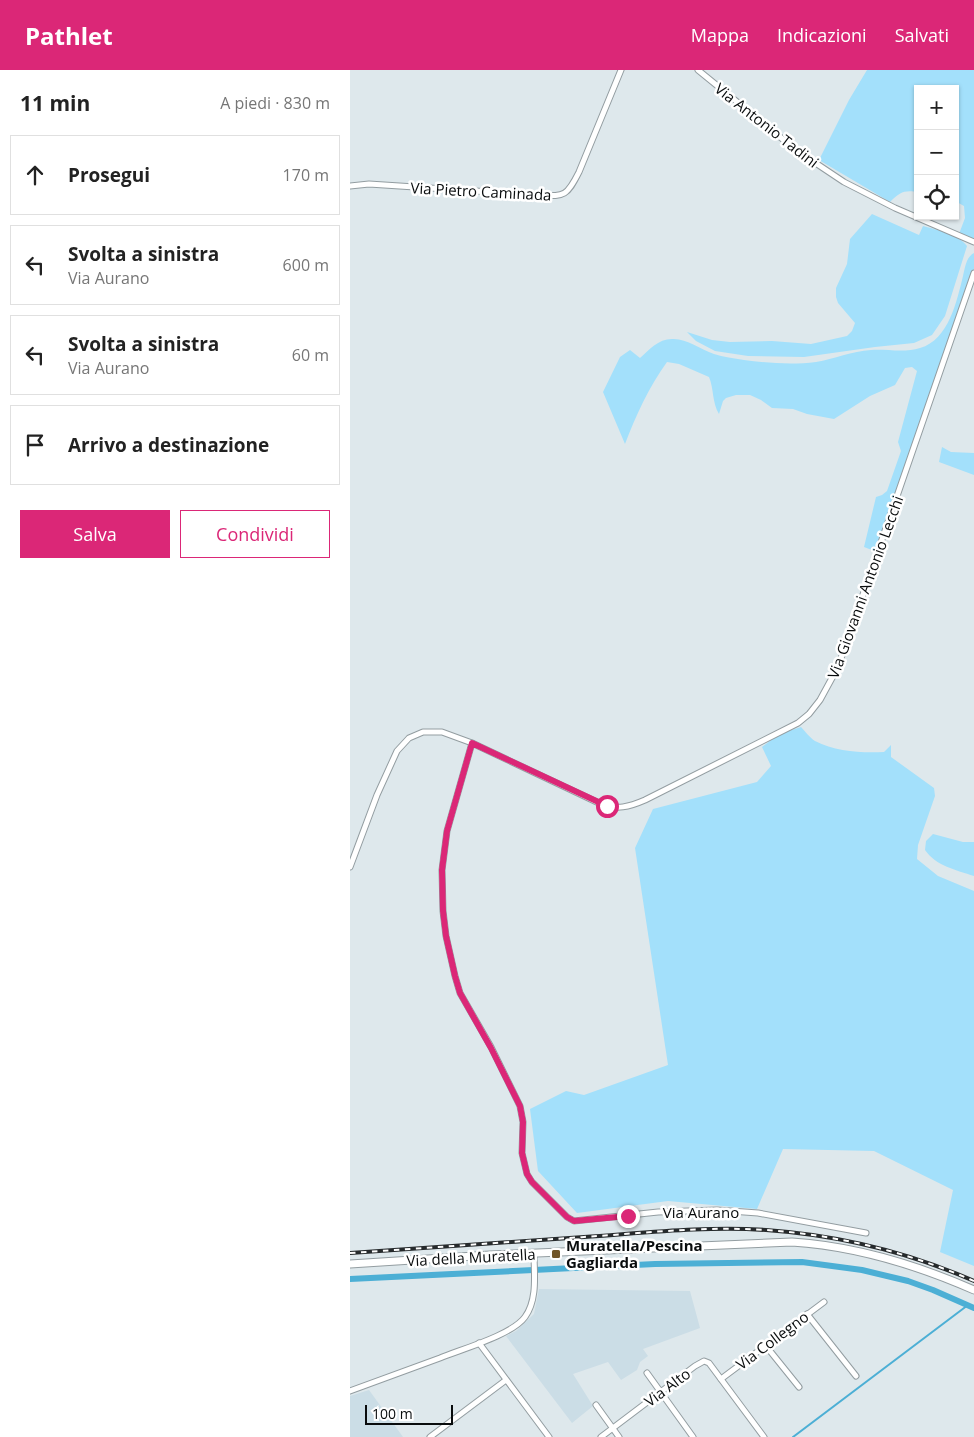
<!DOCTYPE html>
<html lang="it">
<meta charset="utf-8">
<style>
body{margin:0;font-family:"Open Sans",sans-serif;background:#f6f6f6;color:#222}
.controls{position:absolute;right:15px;top:15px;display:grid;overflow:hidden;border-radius:0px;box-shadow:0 1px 4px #0004}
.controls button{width:45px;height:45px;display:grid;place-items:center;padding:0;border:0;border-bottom:1px solid #e0e0e0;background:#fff;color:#222;font:25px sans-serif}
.scale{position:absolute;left:15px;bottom:12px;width:88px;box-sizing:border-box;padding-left:5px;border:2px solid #090c0d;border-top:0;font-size:14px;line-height:18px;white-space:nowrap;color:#090c0d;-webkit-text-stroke:4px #fff;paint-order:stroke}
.stop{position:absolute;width:15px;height:15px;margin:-11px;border:4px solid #db2777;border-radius:50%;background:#fff}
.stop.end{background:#db2777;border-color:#fff;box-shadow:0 1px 5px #0008}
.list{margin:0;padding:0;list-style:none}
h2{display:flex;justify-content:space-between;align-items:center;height:65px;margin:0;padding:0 20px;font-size:21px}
h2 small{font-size:16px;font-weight:400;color:#767676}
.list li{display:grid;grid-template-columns:32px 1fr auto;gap:15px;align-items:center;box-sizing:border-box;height:80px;margin:0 10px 10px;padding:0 10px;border:1px solid #e0e0e0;border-radius:0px}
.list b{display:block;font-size:19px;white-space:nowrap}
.list p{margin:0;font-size:16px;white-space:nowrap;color:#767676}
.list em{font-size:16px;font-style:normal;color:#767676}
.actions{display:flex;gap:10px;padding:15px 20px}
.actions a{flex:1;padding:11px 0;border:1px solid #db2777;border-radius:0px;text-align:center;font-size:18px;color:#db2777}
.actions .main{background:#db2777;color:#fff}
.icon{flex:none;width:28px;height:28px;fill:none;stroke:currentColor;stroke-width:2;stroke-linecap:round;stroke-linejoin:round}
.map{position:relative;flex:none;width:624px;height:1367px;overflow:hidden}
header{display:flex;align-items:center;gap:30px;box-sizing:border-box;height:70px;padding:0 25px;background:#db2777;color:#fff}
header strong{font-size:24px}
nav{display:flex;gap:28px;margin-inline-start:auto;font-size:18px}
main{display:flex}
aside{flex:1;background:#fff}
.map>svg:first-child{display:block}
</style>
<header>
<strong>Pathlet</strong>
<nav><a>Mappa</a><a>Indicazioni</a><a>Salvati</a></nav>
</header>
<main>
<aside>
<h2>11 min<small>A piedi · 830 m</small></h2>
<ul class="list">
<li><svg class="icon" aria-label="ahead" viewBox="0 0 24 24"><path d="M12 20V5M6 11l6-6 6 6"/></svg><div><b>Prosegui</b></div><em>170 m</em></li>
<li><svg class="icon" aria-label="left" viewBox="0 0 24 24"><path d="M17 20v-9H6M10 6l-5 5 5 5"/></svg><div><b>Svolta a sinistra</b><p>Via Aurano</p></div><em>600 m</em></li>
<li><svg class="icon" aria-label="left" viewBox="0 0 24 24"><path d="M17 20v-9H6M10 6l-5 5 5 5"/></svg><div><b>Svolta a sinistra</b><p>Via Aurano</p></div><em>60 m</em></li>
<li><svg class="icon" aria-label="arrive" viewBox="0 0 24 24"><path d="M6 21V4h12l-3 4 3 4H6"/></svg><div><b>Arrivo a destinazione</b></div></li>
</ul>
<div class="actions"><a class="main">Salva</a><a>Condividi</a></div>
</aside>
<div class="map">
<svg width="624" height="1367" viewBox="0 0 624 1367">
<rect width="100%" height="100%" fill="#dee8ec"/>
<g fill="#cbdde6">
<polygon points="189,1219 340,1221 350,1258 293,1279 298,1286 290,1292 287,1300 271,1310 258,1292 223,1304 243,1336 222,1353 156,1266 166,1261 184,1244"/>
<polygon points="19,1320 53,1367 0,1367 0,1326"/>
</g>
<g fill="#a3e0fb">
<path d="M517 0H624V169L609 164 615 148 614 136 605 131V19H568V122C554 120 550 122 540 132L469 90 499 30Z"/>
<path d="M522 144 569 165 573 156C587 160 608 164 617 176L595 246 582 265 564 273 525 277 454 287 398 286 365 281 346 271 337 262 362 270 380 272 422 271 461 274 497 266 502 261 505 253 488 233 486 227V218L497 194 500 169Z"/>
<path d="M624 183V199L620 213 527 482 514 477 526 427 532 425 537 421 551 381 548 372 567 301 562 297 555 298 545 315 520 326 484 349 457 344 443 339 422 338 411 330 400 325H386L376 328 373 331 369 344C362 333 364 319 359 307L329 294 317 292C299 317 286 345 275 374L253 322 270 287 280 280 290 288C299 280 308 269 322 269 336 268 350 279 364 284 373 287 384 288 394 290 417 293 442 295 466 292 484 289 502 281 521 280 537 279 555 283 570 278 599 270 607 230 613 206 615 198 616 187 624 183Z"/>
<polygon points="592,377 601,382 624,383 624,405 589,392"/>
<path d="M451 657C455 661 460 668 465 671 486 682 512 683 534 682L541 675V687L584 718 585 726 568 775 567 789 588 806 624 821V1196L590 1182 603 1120 524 1081 433 1079 407 1139 318 1131 227 1143 188 1101 180 1039 216 1021 234 1025 318 995 285 778 303 739 407 712 421 696 412 677 429 664Z"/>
<path d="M583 764 613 772H624V806C606 800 586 796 575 780L576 771Z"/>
</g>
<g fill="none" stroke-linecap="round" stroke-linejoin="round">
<polyline stroke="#4cafd5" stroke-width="2" points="443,1367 618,1235"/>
<polyline stroke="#4cafd5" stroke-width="6" points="0,1209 305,1194 452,1192 512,1200 558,1211 583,1220 624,1238"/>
<defs>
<g id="minor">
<polyline points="348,0 446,80 494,112 545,138 624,172"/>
<path d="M0 116 19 114 187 125C214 126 216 128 229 102L271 0"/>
<polyline points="122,673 97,761 92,800 93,841 96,866 105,906 110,923 141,977 170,1036 173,1052 172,1083 177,1104 182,1112 217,1147 224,1151 308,1142 367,1140 408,1143 516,1163"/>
<path d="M0 797 27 725 47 681 59 668 73 662H92L122 673 251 734C267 740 279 737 295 730L448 653 459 644 470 630 488 597 624 203"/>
<polyline points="457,1244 506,1306"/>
<polyline points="129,1273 199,1367"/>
<polyline points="416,1276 449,1317"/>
<polyline points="297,1303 343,1367"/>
<polyline points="371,1309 474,1232"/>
<path d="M0 1321C30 1310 60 1299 90 1288 112 1279 162 1265 175 1247 188 1229 184 1203 184 1183"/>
<polyline points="246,1335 269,1367"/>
<polyline points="80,1367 156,1310"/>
<polyline points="251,1367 345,1296 354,1291 359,1293 414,1367"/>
</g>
<path id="tertiary" d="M0 1194 140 1185 442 1172C505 1176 567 1195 624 1220"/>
</defs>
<use href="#minor" stroke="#939da1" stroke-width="7"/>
<use href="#tertiary" stroke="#939da1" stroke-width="9"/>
<use href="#minor" stroke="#fff" stroke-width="5"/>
<use href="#tertiary" stroke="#fff" stroke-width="7"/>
<defs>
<path id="rail" d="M0 1183C78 1178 156 1172 234 1167 294 1163 355 1156 416 1160 488 1165 558 1182 624 1211"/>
</defs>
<use href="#rail" stroke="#262a2c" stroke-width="4"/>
<use href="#rail" stroke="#fff" stroke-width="2" stroke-dasharray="5.5" stroke-linecap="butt"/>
</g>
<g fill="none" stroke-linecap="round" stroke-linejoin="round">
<polyline stroke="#db2777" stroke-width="6" points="257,736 122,673 97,761 92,800 93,841 96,866 105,906 110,923 141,978 170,1036 173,1052 172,1083 177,1104 182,1112 217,1147 224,1151 278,1146"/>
</g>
<rect fill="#715628" stroke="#fff" stroke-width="2" x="201" y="1179" width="10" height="10" rx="2.5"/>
<g text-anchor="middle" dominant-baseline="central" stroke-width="5" stroke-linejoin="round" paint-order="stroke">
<g font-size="15" fill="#090c0d" stroke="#fff">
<text transform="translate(417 55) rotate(38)">Via Antonio Tadini</text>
<text transform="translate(131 121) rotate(3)">Via Pietro Caminada</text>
<text transform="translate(515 517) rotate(-70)">Via Giovanni Antonio Lecchi</text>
<text x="351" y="1142">Via Aurano</text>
<text transform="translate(121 1187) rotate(-3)">Via della Muratella</text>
<text transform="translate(422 1270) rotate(-37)">Via Collegno</text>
<text transform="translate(317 1317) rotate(-37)">Via Alto</text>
</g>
<g font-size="15" font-weight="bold" fill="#090c0d" stroke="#fff" text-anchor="start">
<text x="216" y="1175">Muratella/Pescina<tspan x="216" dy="17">Gagliarda</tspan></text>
</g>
</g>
</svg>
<div class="controls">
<button>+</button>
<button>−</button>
<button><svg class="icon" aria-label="locate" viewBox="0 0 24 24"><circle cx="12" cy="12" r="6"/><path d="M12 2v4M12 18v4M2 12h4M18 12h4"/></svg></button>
</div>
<div class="scale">100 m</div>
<div class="stop" style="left:257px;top:736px"></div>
<div class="stop end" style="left:278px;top:1146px"></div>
</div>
</main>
